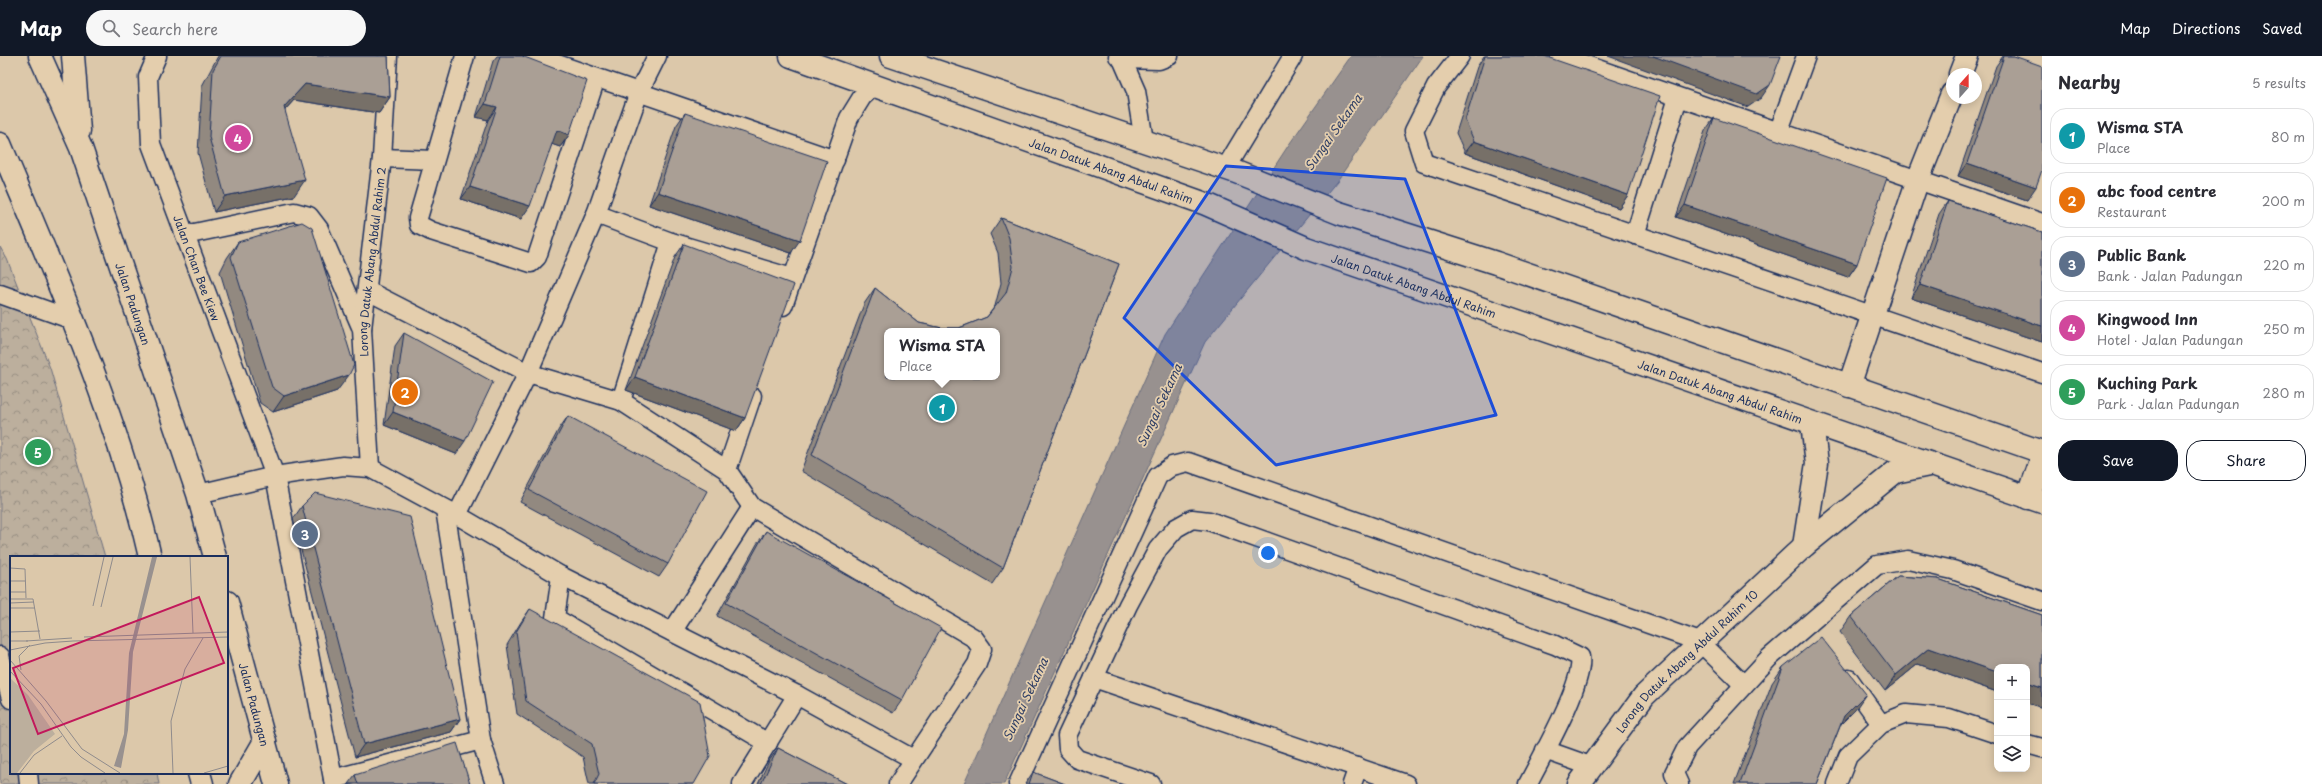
<!DOCTYPE html>
<meta charset="utf-8">
<style>
body{margin:0;font-family:"Playpen Sans",sans-serif;background:#f7f7f7;color:#2b2b33}
.controls{position:absolute;right:12px;bottom:12px;display:grid;overflow:hidden;border-radius:8px;box-shadow:0 2px 10px #0003}
.controls button{width:36px;height:36px;display:grid;place-items:center;padding:0;border:0;border-bottom:1px solid #e1e1e2;background:#fff;color:#2b2b33;font:20px sans-serif}
.compass{position:absolute;left:1946px;top:12px;width:36px;height:36px;border-radius:50%;background:#fff;box-shadow:0 2px 10px #0003;rotate:21deg}
.you{position:absolute;left:1268px;top:497px;width:14px;height:14px;margin:-10px;border:3px solid #fff;border-radius:50%;background:#1a73e8;box-shadow:0 0 0 6px #1a73e833}
.badge{display:grid;place-items:center;width:26px;height:26px;border-radius:50%;background:#111827;color:#fff;font-size:13px;font-weight:700}
.pin{position:absolute;translate:-50% -50%;border:2px solid #fff;box-shadow:0 1px 4px #0006}
.popup{position:absolute;left:884px;top:272px;width:116px;height:52px;box-sizing:border-box;display:grid;place-content:center;border-radius:8px;background:#fff;filter:drop-shadow(0 1px 3px #0005);font-size:13px;white-space:nowrap;color:#7c7c81}
.popup b{font-size:15px;color:#2b2b33}
.popup::after{content:'';position:absolute;left:50%;top:100%;margin-left:-8px;border:8px solid transparent;border-top-color:#fff}
.list{margin:0;padding:0;list-style:none}
h2{display:flex;justify-content:space-between;align-items:center;height:52px;margin:0;padding:0 16px;font-size:17px}
h2 small{font-size:13px;font-weight:400;color:#7c7c81}
.list li{display:grid;grid-template-columns:26px 1fr auto;gap:12px;align-items:center;box-sizing:border-box;height:56px;margin:0 8px 8px;padding:0 8px;border:1px solid #e1e1e2;border-radius:16px}
.list b{display:block;font-size:15px;white-space:nowrap}
.list p{margin:0;font-size:13px;white-space:nowrap;color:#7c7c81}
.list em{font-size:13px;font-style:normal;color:#7c7c81}
.actions{display:flex;gap:8px;padding:12px 16px}
.actions a{flex:1;padding:9px 0;border:1px solid #111827;border-radius:16px;text-align:center;font-size:14px;color:#111827}
.actions .main{background:#111827;color:#fff}
.icon{flex:none;width:22px;height:22px;fill:none;stroke:currentColor;stroke-width:2;stroke-linecap:round;stroke-linejoin:round}
.map{position:relative;flex:none;width:2042px;height:728px;overflow:hidden}
header{display:flex;align-items:center;gap:24px;box-sizing:border-box;height:56px;padding:0 20px;background:#111827;color:#fff}
header strong{font-size:19px}
nav{display:flex;gap:22px;margin-inline-start:auto;font-size:14px}
.search{width:280px;height:36px;background:#f7f7f7;display:flex;align-items:center;gap:10px;box-sizing:border-box;padding:0 14px;border-radius:22px;color:#7c7c81;font-size:15px}
main{display:flex}
aside{flex:1;background:#fff}
.map>svg:first-child{display:block}
</style>
<header>
<strong>Map</strong>
<div class="search"><svg class="icon" aria-label="search" viewBox="0 0 24 24"><circle cx="10" cy="10" r="6"/><path d="M15 15l6 6"/></svg>Search here</div>
<nav><a>Map</a><a>Directions</a><a>Saved</a></nav>
</header>
<main>
<div class="map">
<svg width="2042" height="728" viewBox="0 0 2042 728">
<defs>
<pattern id="park-crowns" width="20" height="18" patternUnits="userSpaceOnUse"><rect width="20" height="18" fill="#bcaf9d"/><path d="M2 6a3 3 0 1 1 6 0M12 15a3 3 0 1 1 6 0" fill="none" stroke="#988f83"/></pattern>
</defs>
<rect width="100%" height="100%" fill="#dcc8aa"/>
<filter id="ink" filterUnits="userSpaceOnUse"><feTurbulence type="fractalNoise" baseFrequency=".025" numOctaves="2"/><feDisplacementMap in="SourceGraphic" scale="8" xChannelSelector="R" yChannelSelector="G"/><feConvolveMatrix kernelMatrix="1 2 1 2 8 2 1 2 1" color-interpolation-filters="sRGB"/></filter>
<g filter="url(#ink)">
<polygon fill="url(#park-crowns)" stroke="#6c6f7e" points="0,191 7,203 50,312 105,501 11,501 11,717 157,717 159,728 0,728"/>
<polygon fill="#98918f" stroke="#666a7b" points="1351,0 1423,0 1337,125 1205,286 1004,728 964,728 1165,278 1288,90"/>
<g fill="none" stroke-linecap="round" stroke-linejoin="round">
<defs>
<g id="lane">
<path id="s1" d="M157 0 148 21 151 88 275 420 334 728"/>
<polyline points="465,0 418,162 419,169 431,175 531,207 537,201 596,22"/>
<polyline points="534,0 835,104"/>
<polyline points="1118,0 1122,3 1136,35 1144,85"/>
<polyline points="1460,0 1436,31 1414,75 1424,107 2042,317"/>
<polyline points="1560,0 2042,167"/>
<polyline points="1122,3 1159,4 1169,0"/>
<polyline points="1778,77 1806,0"/>
<polyline points="382,102 434,104"/>
<polyline points="1225,113 1293,0"/>
<polyline points="596,158 671,186 792,222"/>
<polyline points="185,179 294,156 309,160 319,173 362,273"/>
<polyline points="1635,179 1678,42"/>
<polyline points="368,235 528,317 621,345 727,414 752,451 974,582 982,593 977,608 898,728"/>
<polyline points="0,238 73,264"/>
<polyline points="783,250 849,62 862,41 875,29"/>
<polyline points="621,345 671,186"/>
<path id="s2" d="M370 412 362 273 382 102 388 0"/>
<polyline points="727,414 752,340"/>
<polyline points="198,438 275,420 343,410 370,412 457,459 561,520 797,639 913,703"/>
<polyline points="445,453 481,684 495,728"/>
<polyline points="457,459 528,317 596,158 639,36 657,0"/>
<polyline points="561,520 555,562 768,687"/>
<polyline points="672,576 752,451"/>
<polyline points="0,600 11,643"/>
<polyline points="1094,622 1406,728"/>
<polyline points="1849,623 1881,668"/>
<polyline points="2027,688 2042,692"/>
<polyline points="1545,694 1590,710"/>
<polyline points="28,717 29,728"/>
<polyline points="333,723 481,684"/>
<polyline points="742,728 797,639"/>
<polyline points="1018,728 1158,420 1172,410 1188,406 1700,586 1744,629"/>
<path d="M1151 728 1077 703 1068 693 1067 680 1128 549 1158 493 1176 472 1192 463 1209 465 1555 589 1580 601C1585 626 1541 702 1528 728"/>
<polyline points="1352,728 1358,711"/>
<polyline points="1679,728 1674,717 1687,691 1769,602 1877,509 1908,504 1953,514 2042,545"/>
<polyline points="1837,728 1848,700 1881,668 1906,658 1949,662 1997,678"/>
</g>
<g id="street">
<polyline points="1960,18 1967,0"/>
<polyline points="1849,330 1917,126 1952,38"/>
<polyline points="1804,490 1817,407 1812,368"/>
<path id="s3" d="M1579 728 1644 640 1804 490 1895 416 1929 409"/>
</g>
<g id="secondary">
<path id="s4" d="M40 0 81 92 198 438 215 501"/>
<polyline points="73,0 79,75"/>
<path id="s5" d="M791 0 1206 148 1306 192 2042 446"/>
<polyline points="891,0 1236,116 1339,157 1496,207 2042,396"/>
<path d="M0 88C56 222 118 359 150 501"/>
<polyline points="2028,442 2042,402"/>
<path id="s6" d="M227 546 276 728"/>
<polyline points="199,717 202,728"/>
<polyline points="240,728 265,685"/>
</g>
</defs>
<use href="#lane" stroke="#1b2f5e" stroke-width="21"/>
<use href="#street" stroke="#1b2f5e" stroke-width="25"/>
<use href="#secondary" stroke="#1b2f5e" stroke-width="25"/>
<use href="#lane" stroke="#e4cead" stroke-width="18"/>
<use href="#street" stroke="#e4cead" stroke-width="22"/>
<use href="#secondary" stroke="#e4cead" stroke-width="22"/>
</g>
<g fill="#928980" stroke="#1b2f5e">
<polygon points="218,0 388,0 390,41 379,57 294,44 285,54 294,140 214,156 198,97 202,30"/>
<polygon points="497,0 522,0 569,79 560,91 552,88 521,163 461,143 488,64 476,61 493,5"/>
<polygon points="1484,0 1544,0 1628,139 1619,152 1465,97 1456,77 1477,11"/>
<polygon points="2003,0 2014,0 2027,144 1958,120 1996,10"/>
<polygon points="685,57 791,197 649,149 676,70"/>
<polygon points="1714,62 1857,208 1848,221 1676,161 1705,75"/>
<polygon points="1948,145 2042,176 2042,286 1911,242 1939,158"/>
<polygon points="1001,162 1119,208 1003,512 992,528 801,415 864,248 875,232 919,267 942,272 959,272 987,261 995,250 1001,227 998,197 990,178"/>
<polygon points="238,186 337,335 273,356 260,347 220,216 227,202"/>
<polygon points="684,188 745,362 736,375 626,334 675,201"/>
<polygon points="404,277 456,398 384,369 395,290"/>
<polygon points="568,360 668,508 659,521 520,446 559,373"/>
<polygon points="302,450 460,663 451,676 355,701 293,463"/>
<polygon points="766,475 902,644 893,657 717,560 757,488"/>
<polygon points="1898,520 1938,523 2042,559 2042,648 2040,651 2027,647 2027,611 1997,611 1997,636 1918,608 1885,635 1840,576 1851,560"/>
<polygon points="530,553 694,728 589,728 583,701 517,658 507,589 521,566"/>
<polygon points="1783,611 1855,654 1841,668 1817,728 1734,728 1772,627"/>
<polygon points="778,692 847,728 758,728 769,705"/>
<polygon points="1033,716 1065,728 1025,728"/>
<polygon points="355,719 470,728 348,728"/>
</g>
<g fill="#776f68" stroke="#1b2f5e">
<polygon points="1608,0 1653,0 1770,29 1761,42 1748,51"/>
<polygon points="305,28 390,41 379,57 294,44 273,67 284,51"/>
<polygon points="485,48 497,51 488,64 476,61"/>
<polygon points="557,74 569,79 560,91 548,87"/>
<polygon points="1474,85 1628,139 1619,152 1465,97"/>
<polygon points="1967,107 2036,131 2027,144 1958,120"/>
<polygon points="305,124 294,140 214,156 225,140"/>
<polygon points="470,131 530,150 521,163 461,143"/>
<polygon points="658,136 800,184 791,197 649,149"/>
<polygon points="1685,149 1857,208 1848,221 1676,161"/>
<polygon points="1920,229 2042,270 2042,286 1911,242"/>
<polygon points="349,319 337,335 273,356 284,340"/>
<polygon points="635,321 745,362 736,375 626,334"/>
<polygon points="393,356 465,385 456,398 384,369"/>
<polygon points="1929,592 1997,616 1997,636 1918,608 1885,635 1896,619"/>
<polygon points="2027,627 2042,632 2042,648 2040,651 2027,647"/>
<polygon points="1866,638 1855,654 1833,676 1844,660"/>
<polygon points="460,663 451,676 355,701 364,688"/>
</g>
<g fill="#aa9f95" stroke="#1b2f5e" fill-rule="evenodd">
<polygon points="221,0 388,0 390,41 305,28 284,51 305,124 225,140 209,81 213,14"/>
<polygon points="500,0 522,0 587,25 569,79 557,74 530,150 470,131 497,51 485,48"/>
<polygon points="1485,0 1544,0 1660,40 1628,139 1474,85 1465,64"/>
<polygon points="1653,0 1781,0 1770,29 1757,38"/>
<polygon points="2004,0 2014,0 2042,10 2042,114 2036,131 1967,107"/>
<polygon points="685,57 827,105 800,184 658,136"/>
<polygon points="1714,62 1887,122 1857,208 1685,149"/>
<polygon points="1948,145 2042,176 2042,270 1920,229"/>
<path d="M1001 162 1119 208 1003 512 812 399 875 232 919 267 942 272H959L987 261 1006 237 1013 211 1009 182ZM887 275H997V321H887Z"/>
<polygon points="302,166 312,172 354,309 349,319 284,340 272,331 231,201 238,186"/>
<polygon points="684,188 794,229 745,362 635,321"/>
<polygon points="404,277 493,326 465,385 393,356"/>
<polygon points="568,360 707,435 668,508 529,434"/>
<polygon points="315,437 410,461 460,663 364,688 302,450"/>
<polygon points="766,475 941,572 902,644 726,547"/>
<polygon points="1898,520 1938,523 2042,559 2042,632 2027,627 2027,611 1997,611 1997,616 1929,592 1896,619 1851,560"/>
<polygon points="530,553 700,646 710,700 694,728 594,728 599,718 592,688 526,645 516,576"/>
<polygon points="1821,581 1866,638 1844,660 1817,728 1740,728 1783,611"/>
<polygon points="457,687 470,728 358,728 355,719"/>
<polygon points="778,692 847,728 761,728"/>
<polygon points="1033,716 1065,728 1029,728"/>
</g>
</g>
<path fill="#1d4ed8" fill-opacity="0.2" stroke="#1d4ed8" stroke-width="3" stroke-linejoin="round" d="M1226 110 1405 123 1496 359 1276 409 1124 262Z"/>
<g text-anchor="middle" dominant-baseline="central" stroke-width="3.5" stroke-linejoin="round" paint-order="stroke">
<g font-size="11" fill="#1b2f5e" stroke="#e4cead">
<text stroke="none"><textPath href="#s5" startOffset="340">Jalan Datuk Abang Abdul Rahim</textPath></text>
<text stroke="none"><textPath href="#s2" startOffset="207">Lorong Datuk Abang Abdul Rahim 2</textPath></text>
<text stroke="none"><textPath href="#s1" startOffset="222">Jalan Chan Bee Kiew</textPath></text>
<text stroke="none"><textPath href="#s5" startOffset="664">Jalan Datuk Abang Abdul Rahim</textPath></text>
<text stroke="none"><textPath href="#s4" startOffset="265">Jalan Padungan</textPath></text>
<text stroke="none"><textPath href="#s5" startOffset="988">Jalan Datuk Abang Abdul Rahim</textPath></text>
<text stroke="none"><textPath href="#s3" startOffset="164">Lorong Datuk Abang Abdul Rahim 10</textPath></text>
<text stroke="none"><textPath href="#s6" startOffset="106">Jalan Padungan</textPath></text>
</g>
<g font-size="12" font-style="italic" fill="#2e3e65" stroke="#e4cead">
<text transform="translate(1333 76) rotate(-55)">Sungai Sekama</text>
<text transform="translate(1159 349) rotate(-65)">Sungai Sekama</text>
<text transform="translate(1025 643) rotate(-65)">Sungai Sekama</text>
</g>
</g>
<g transform="translate(10 500)">
<rect width="218" height="218" fill="#dcc8aa"/>
<path d="M0 122 18 139 45 178 24 195 7 217H0Z" fill="#bcaf9d"/>
<path d="M142 1H147L123 96 118 174 111 212 104 210 114 178 119 97Z" fill="#98918f"/>
<path fill="none" stroke="#8f8b8c" stroke-width="1" d="M180 1 183 77M0 12 15 13 16 42M0 25H16M0 36H16M0 43H23L30 83M0 47 24 46M83 50 94 1M91 51 103 1M0 52H25M0 76 30 75M74 81 218 76M0 85H18M16 85 62 82M0 94 35 87 63 85 218 81M0 104 36 145 72 193 110 217M11 114 9 100 20 89M0 115 31 148 61 191 71 201 95 217M10 217 24 199 52 180M163 217 161 165 175 113 193 82M194 217 218 210"/>
<path fill="#c2185b" fill-opacity="0.15" stroke="#c2185b" stroke-width="2" d="M189 41 214 107 28 178 3 112Z"/>
<rect width="218" height="218" fill="none" stroke="#1b2f5e" stroke-width="2"/>
</g>
</svg>
<div class="controls">
<button>+</button>
<button>−</button>
<button><svg class="icon" aria-label="layers" viewBox="0 0 24 24"><path d="M12 4l9 5-9 5-9-5zM3 14l9 5 9-5"/></svg></button>
</div>
<svg class="compass" viewBox="-18 -18 36 36"><path d="M0-13l5 13h-10z" fill="#e53935"/><path d="M0 13l5-13h-10z" fill="#7c7c81"/></svg>
<div class="you"></div>
<div class="pin badge" style="left:942px;top:352px;background:#0f9aa8">1</div>
<div class="popup"><b>Wisma STA</b>Place</div>
<div class="pin badge" style="left:405px;top:336px;background:#e8710a">2</div>
<div class="pin badge" style="left:305px;top:478px;background:#5c6f8a">3</div>
<div class="pin badge" style="left:238px;top:82px;background:#d1479c">4</div>
<div class="pin badge" style="left:38px;top:396px;background:#2e9e5b">5</div>
</div>
<aside>
<h2>Nearby<small>5 results</small></h2>
<ul class="list">
<li><span class="badge" style="background:#0f9aa8">1</span><div><b>Wisma STA</b><p>Place</p></div><em>80 m</em></li>
<li><span class="badge" style="background:#e8710a">2</span><div><b>abc food centre</b><p>Restaurant</p></div><em>200 m</em></li>
<li><span class="badge" style="background:#5c6f8a">3</span><div><b>Public Bank</b><p>Bank · Jalan Padungan</p></div><em>220 m</em></li>
<li><span class="badge" style="background:#d1479c">4</span><div><b>Kingwood Inn</b><p>Hotel · Jalan Padungan</p></div><em>250 m</em></li>
<li><span class="badge" style="background:#2e9e5b">5</span><div><b>Kuching Park</b><p>Park · Jalan Padungan</p></div><em>280 m</em></li>
</ul>
<div class="actions"><a class="main">Save</a><a>Share</a></div>
</aside>
</main>
